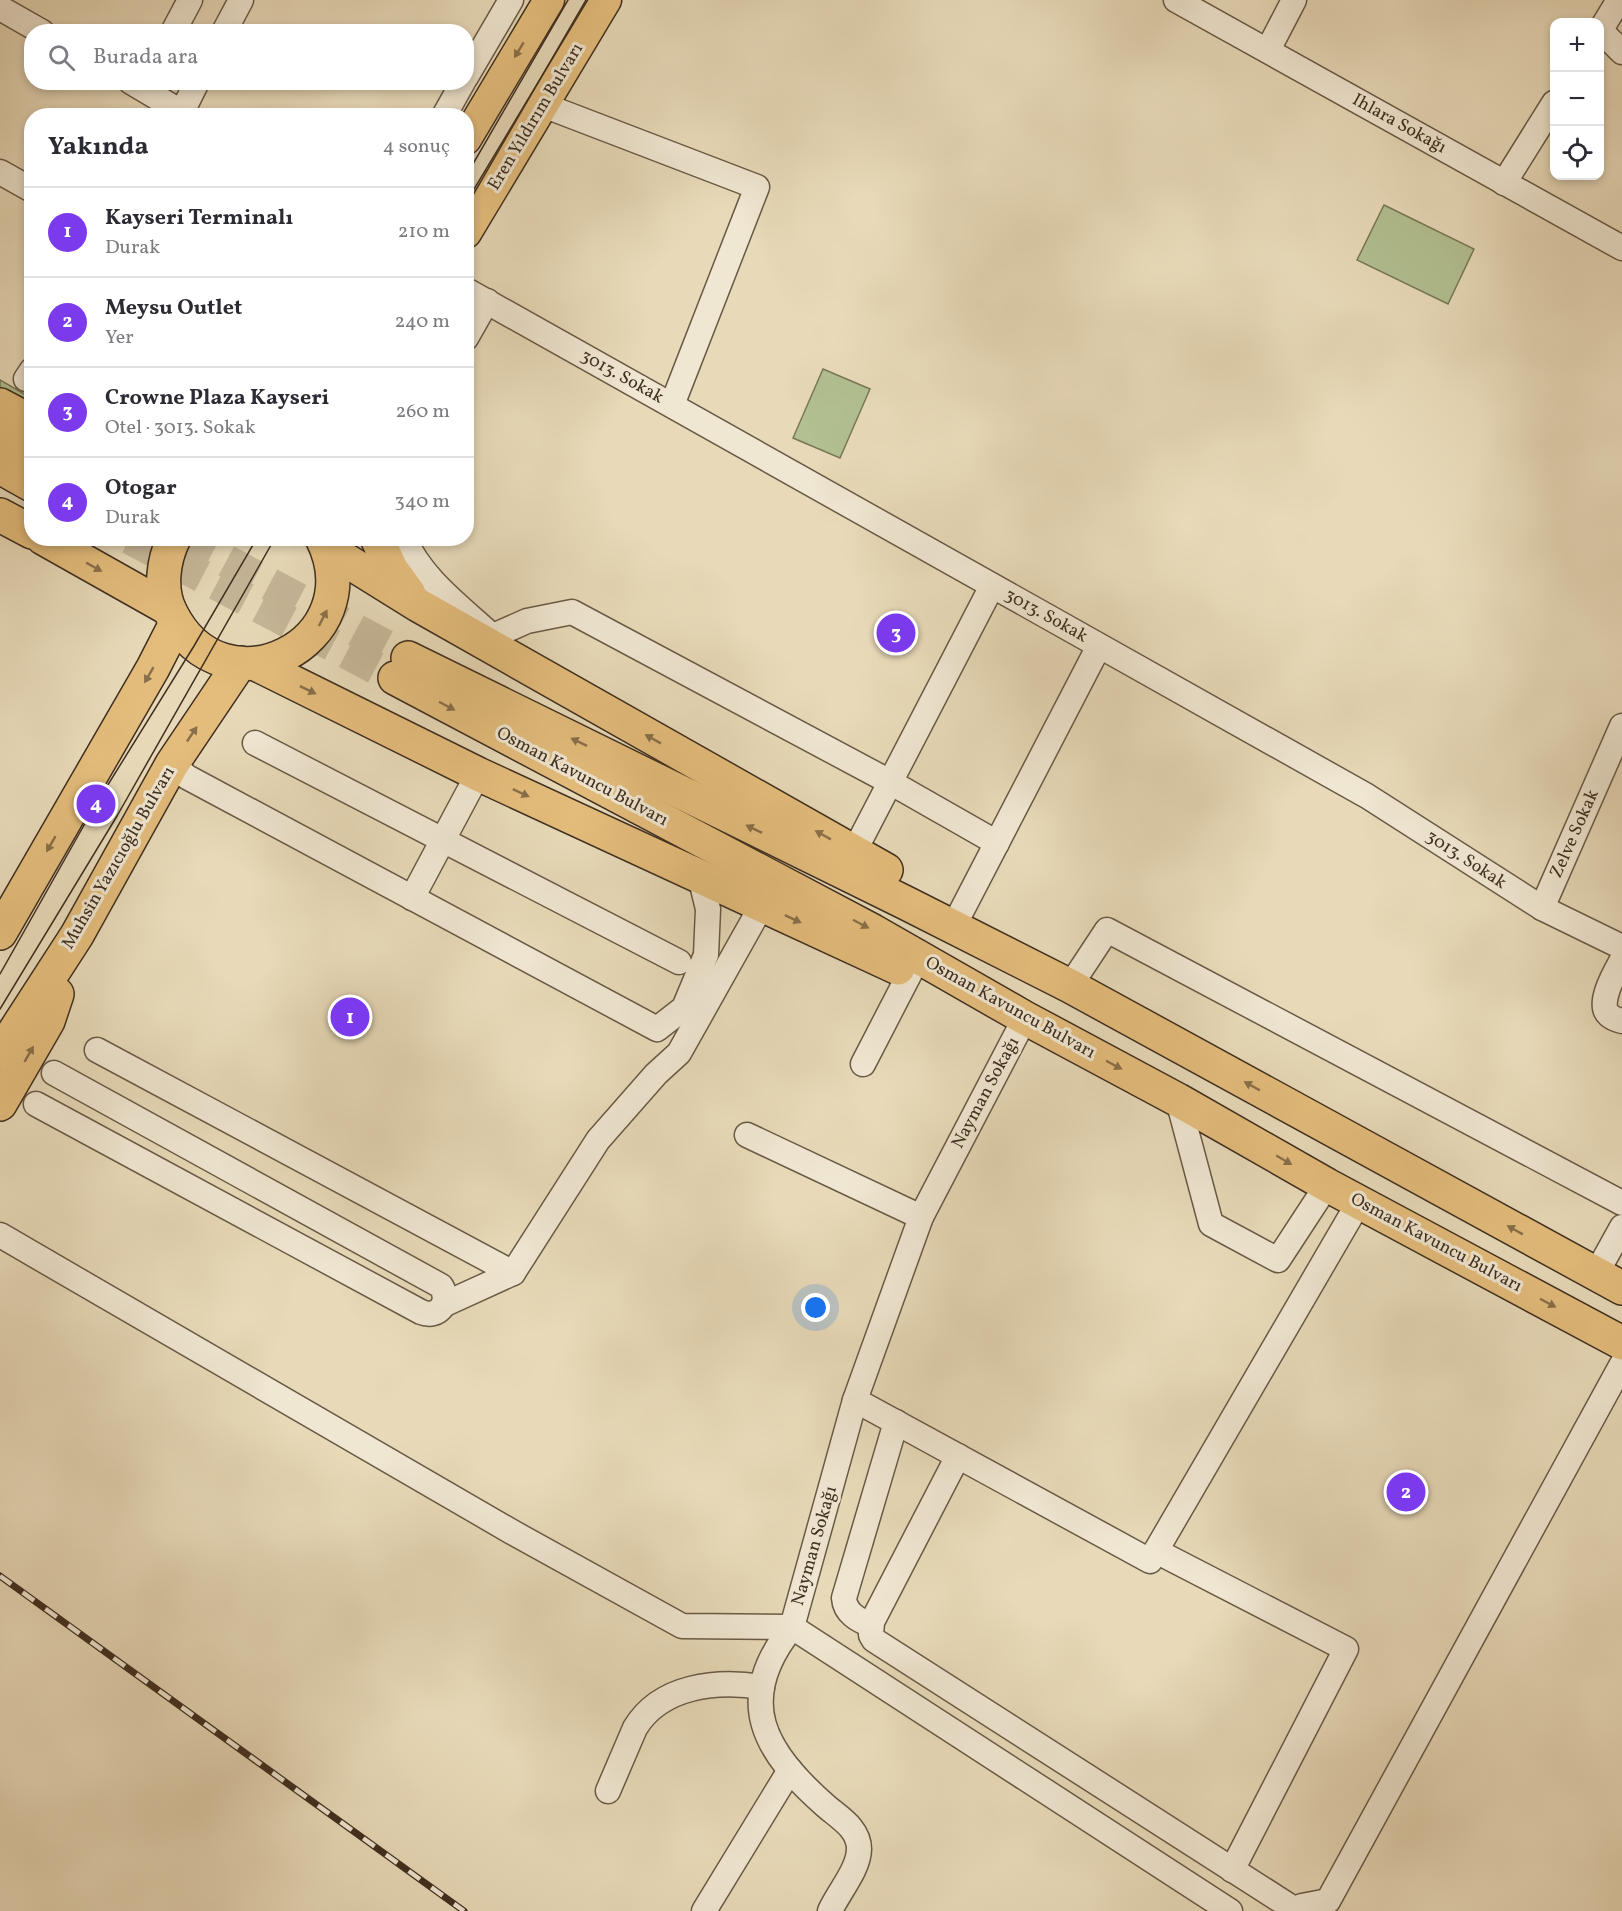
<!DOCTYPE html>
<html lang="tr">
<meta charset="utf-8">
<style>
body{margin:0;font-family:Vollkorn,serif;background:#f7f7f7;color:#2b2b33}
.controls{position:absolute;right:18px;top:18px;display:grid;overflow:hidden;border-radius:12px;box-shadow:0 3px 9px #0003}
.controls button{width:54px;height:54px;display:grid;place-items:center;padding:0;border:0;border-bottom:2px solid #e1e1e2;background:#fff;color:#2b2b33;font:30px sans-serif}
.you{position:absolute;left:816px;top:1308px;width:21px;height:21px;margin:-15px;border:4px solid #fff;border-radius:50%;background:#1a73e8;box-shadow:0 0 0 9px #1a73e833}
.badge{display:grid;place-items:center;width:39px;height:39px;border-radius:50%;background:#7c3aed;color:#fff;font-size:20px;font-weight:700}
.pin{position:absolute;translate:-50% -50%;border:3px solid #fff;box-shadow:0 2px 6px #0006}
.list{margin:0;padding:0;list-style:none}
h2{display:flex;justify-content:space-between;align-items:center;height:78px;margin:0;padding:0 24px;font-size:26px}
h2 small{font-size:20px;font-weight:400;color:#7c7c81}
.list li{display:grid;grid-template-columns:39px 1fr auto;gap:18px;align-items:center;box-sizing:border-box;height:90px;padding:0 24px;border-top:2px solid #e1e1e2}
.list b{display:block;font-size:22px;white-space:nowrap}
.list p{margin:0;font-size:20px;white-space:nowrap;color:#7c7c81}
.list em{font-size:20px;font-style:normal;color:#7c7c81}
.icon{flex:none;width:33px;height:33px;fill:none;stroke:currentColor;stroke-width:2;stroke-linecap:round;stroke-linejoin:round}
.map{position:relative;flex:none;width:1622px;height:1911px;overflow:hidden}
.search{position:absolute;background:#fff;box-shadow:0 3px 9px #0003;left:24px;top:24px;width:450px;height:66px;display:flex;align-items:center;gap:15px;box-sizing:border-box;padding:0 21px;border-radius:24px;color:#7c7c81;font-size:22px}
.panel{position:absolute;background:#fff;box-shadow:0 3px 9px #0003;left:24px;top:108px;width:450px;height:438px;border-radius:24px}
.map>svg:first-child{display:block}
</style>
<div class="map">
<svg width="1622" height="1911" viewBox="0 0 1622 1911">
<rect width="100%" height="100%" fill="#e8dab9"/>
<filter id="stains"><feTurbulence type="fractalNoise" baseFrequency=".00333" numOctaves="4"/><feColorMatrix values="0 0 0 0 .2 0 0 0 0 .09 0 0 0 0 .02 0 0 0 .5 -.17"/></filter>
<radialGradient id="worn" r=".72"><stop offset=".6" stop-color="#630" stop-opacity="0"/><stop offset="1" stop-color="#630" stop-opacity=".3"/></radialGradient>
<g fill="#b2c092" stroke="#787859" stroke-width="1.5">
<polygon points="1384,205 1474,249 1448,304 1357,260"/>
<polygon points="823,369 870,389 840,458 793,438"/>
<polygon points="0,380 31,398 31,411 0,392"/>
</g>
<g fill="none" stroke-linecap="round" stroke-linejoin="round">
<g stroke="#c6b89a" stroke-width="33" stroke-dasharray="33 16" stroke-linecap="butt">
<polyline points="130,538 395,678"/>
<polyline points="183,538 408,658"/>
</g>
<defs>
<g id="minor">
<polyline points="1176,0 1622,248"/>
<polyline points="0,8 42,32"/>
<polyline points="1600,30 1622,52"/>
<polyline points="1600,31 1619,0"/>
<polyline points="173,32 190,0"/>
<polyline points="224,32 241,0"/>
<polyline points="1268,50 1294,0"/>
<polyline points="466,77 511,0"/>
<polyline points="131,82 188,116"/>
<polyline points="543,105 757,187 672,405"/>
<polyline points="180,116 197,82"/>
<polyline points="444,116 463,82"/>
<polyline points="0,172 32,190"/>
<polyline points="1504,183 1554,103"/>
<polyline points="466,290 1367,796 1542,908 1622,947"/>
<polyline points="466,338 487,301"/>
<polyline points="26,379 32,370"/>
<path d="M404 538C422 580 461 607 493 637"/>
<polyline points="493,636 527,621 572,612 890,782 997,843"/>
<polyline points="255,743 679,962"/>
<polyline points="172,764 187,777 657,1029 684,1008 706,955 708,909 700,876"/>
<polyline points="854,852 992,586"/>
<polyline points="412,898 478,774"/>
<polyline points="1542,908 1622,726"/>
<polyline points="961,912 1099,646"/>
<path d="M1622 960C1616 971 1596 1004 1609 1015 1612 1018 1618 1020 1622 1021"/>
<polyline points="1070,986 1107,930 1622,1203"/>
<polyline points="1025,1018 921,1217 855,1400 792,1627 1230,1911"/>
<polyline points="97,1050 513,1273"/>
<polyline points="863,1064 910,973"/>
<polyline points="1178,1100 1211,1224 1278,1260 1327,1185"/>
<path d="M36 1104 421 1312C439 1319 451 1302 441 1286L54 1073"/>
<polyline points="747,1135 921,1217"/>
<polyline points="0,1235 512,1532 682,1626 792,1627"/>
<polyline points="1596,1274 1622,1227"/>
<polyline points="445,1304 513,1273 598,1140 656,1074 679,1053 762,905"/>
<polyline points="855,1400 1150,1561 1359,1202"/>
<polyline points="958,1456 872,1622 871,1635 874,1640 1294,1909"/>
<polyline points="1156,1551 1346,1649 1232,1870"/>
<path d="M871 1625C858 1620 845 1613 844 1598L896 1422"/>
<path d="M792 1627C733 1701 764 1752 827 1807 840 1818 859 1829 859 1849 859 1869 838 1893 830 1911"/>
<path d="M608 1791 635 1728C661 1685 717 1680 762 1687"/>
<polyline points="704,1911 790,1770"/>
<polyline points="1291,1911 1302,1906 1328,1901 1622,1364"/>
</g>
<g id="major">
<polyline points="466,139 549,0"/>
<polyline points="466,233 606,0"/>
</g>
<g id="highway">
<polyline points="0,405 32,422"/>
<polyline points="0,437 32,455"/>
<polyline points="0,467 32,485"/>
<polyline points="0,515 32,532"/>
<polyline points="43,538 169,609"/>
<path d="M174 538C163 561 159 590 171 613 223 718 374 643 322 538"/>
<polyline points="377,538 391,569 409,594"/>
<polyline points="328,549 418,605 886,870"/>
<polyline points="408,658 906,903 1070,986 1622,1288"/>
<polyline points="256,664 478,774 898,968"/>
<polyline points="395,678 873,931 1025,1018 1178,1100 1327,1185 1622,1343"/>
<polyline points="0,933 153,668 176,623"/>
<polyline points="0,1054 77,935 172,764 240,663"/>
<polyline points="0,1104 48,1021 57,994"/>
</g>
</defs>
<use href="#minor" stroke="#695a46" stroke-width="27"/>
<use href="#major" stroke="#3f2f20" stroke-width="33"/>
<use href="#highway" stroke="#3f2f20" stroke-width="36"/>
<use href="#minor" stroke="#f0e7d2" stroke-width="24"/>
<use href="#major" stroke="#e4bd7c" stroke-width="30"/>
<use href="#highway" stroke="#e4bd7c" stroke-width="33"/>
<g stroke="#3f2f20" stroke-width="1.5">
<polyline points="466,176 568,0"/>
<polyline points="466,207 586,0"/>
<polyline points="0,974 96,804 194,646 257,538"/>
<polyline points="0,1009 117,816 275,538"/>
</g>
<defs>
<polyline id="rail" points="0,1576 464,1911"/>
</defs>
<use href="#rail" stroke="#3f2f20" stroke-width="7"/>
<use href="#rail" stroke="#f0e7d2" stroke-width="4.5" stroke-dasharray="14" stroke-linecap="butt"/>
</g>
<defs><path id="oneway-solid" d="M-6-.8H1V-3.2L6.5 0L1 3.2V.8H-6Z" transform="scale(1.5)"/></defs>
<g fill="#896f49">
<use href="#oneway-solid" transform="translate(519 50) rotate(121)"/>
<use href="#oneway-solid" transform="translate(94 567) rotate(29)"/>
<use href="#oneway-solid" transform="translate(323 618) rotate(-63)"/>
<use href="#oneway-solid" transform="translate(149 675) rotate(120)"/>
<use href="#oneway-solid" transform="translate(308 690) rotate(26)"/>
<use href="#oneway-solid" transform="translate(447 706) rotate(28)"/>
<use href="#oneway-solid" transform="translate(192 734) rotate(-56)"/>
<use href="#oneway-solid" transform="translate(653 739) rotate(-151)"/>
<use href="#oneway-solid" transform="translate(579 742) rotate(-154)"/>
<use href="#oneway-solid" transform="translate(521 793) rotate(25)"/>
<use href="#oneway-solid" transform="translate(754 829) rotate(-154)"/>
<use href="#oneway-solid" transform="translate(823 835) rotate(-151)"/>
<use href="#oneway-solid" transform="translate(51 844) rotate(120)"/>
<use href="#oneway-solid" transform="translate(793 919) rotate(25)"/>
<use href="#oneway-solid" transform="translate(861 924) rotate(28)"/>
<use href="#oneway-solid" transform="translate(29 1054) rotate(-60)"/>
<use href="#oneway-solid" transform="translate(1114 1065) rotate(28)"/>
<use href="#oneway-solid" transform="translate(1252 1086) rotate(-151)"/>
<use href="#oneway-solid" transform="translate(1284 1160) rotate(30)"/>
<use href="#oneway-solid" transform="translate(1515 1230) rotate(-151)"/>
<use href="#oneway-solid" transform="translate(1548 1303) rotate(28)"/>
</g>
<g text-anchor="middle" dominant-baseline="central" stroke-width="6" stroke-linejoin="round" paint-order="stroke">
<g font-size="18" fill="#3f2f20" stroke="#f0e7d2">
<text transform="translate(536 117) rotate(-59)">Eren Yıldırım Bulvarı</text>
<text transform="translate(1399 124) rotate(29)">Ihlara Sokağı</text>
<text transform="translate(622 377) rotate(29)">3013. Sokak</text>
<text transform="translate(1046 616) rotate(29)">3013. Sokak</text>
<text transform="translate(582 777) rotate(28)">Osman Kavuncu Bulvarı</text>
<text transform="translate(1575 834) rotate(-66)">Zelve Sokak</text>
<text transform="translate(119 858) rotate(-60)">Muhsin Yazıcıoğlu Bulvarı</text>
<text transform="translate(1466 860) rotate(33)">3013. Sokak</text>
<text transform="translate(1010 1008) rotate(29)">Osman Kavuncu Bulvarı</text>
<text transform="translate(986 1093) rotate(-62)">Nayman Sokağı</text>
<text transform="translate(1436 1243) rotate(28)">Osman Kavuncu Bulvarı</text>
<text transform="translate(815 1546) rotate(-74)">Nayman Sokağı</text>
</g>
</g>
<rect width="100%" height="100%" filter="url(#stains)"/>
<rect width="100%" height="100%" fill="url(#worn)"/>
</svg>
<div class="controls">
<button>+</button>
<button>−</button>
<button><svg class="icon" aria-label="locate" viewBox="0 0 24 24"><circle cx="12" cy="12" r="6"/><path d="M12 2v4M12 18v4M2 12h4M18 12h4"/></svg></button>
</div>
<div class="you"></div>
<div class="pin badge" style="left:350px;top:1017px">1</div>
<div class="pin badge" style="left:1406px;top:1492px">2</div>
<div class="pin badge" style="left:896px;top:633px">3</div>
<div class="pin badge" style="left:96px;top:804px">4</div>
<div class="search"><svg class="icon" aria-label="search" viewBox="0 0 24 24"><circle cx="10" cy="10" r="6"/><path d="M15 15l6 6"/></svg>Burada ara</div>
<section class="panel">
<h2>Yakında<small>4 sonuç</small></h2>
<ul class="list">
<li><span class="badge">1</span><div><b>Kayseri Terminalı</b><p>Durak</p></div><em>210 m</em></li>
<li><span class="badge">2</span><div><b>Meysu Outlet</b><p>Yer</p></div><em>240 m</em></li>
<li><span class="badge">3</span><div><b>Crowne Plaza Kayseri</b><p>Otel · 3013. Sokak</p></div><em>260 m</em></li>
<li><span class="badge">4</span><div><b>Otogar</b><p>Durak</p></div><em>340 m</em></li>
</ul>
</section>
</div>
